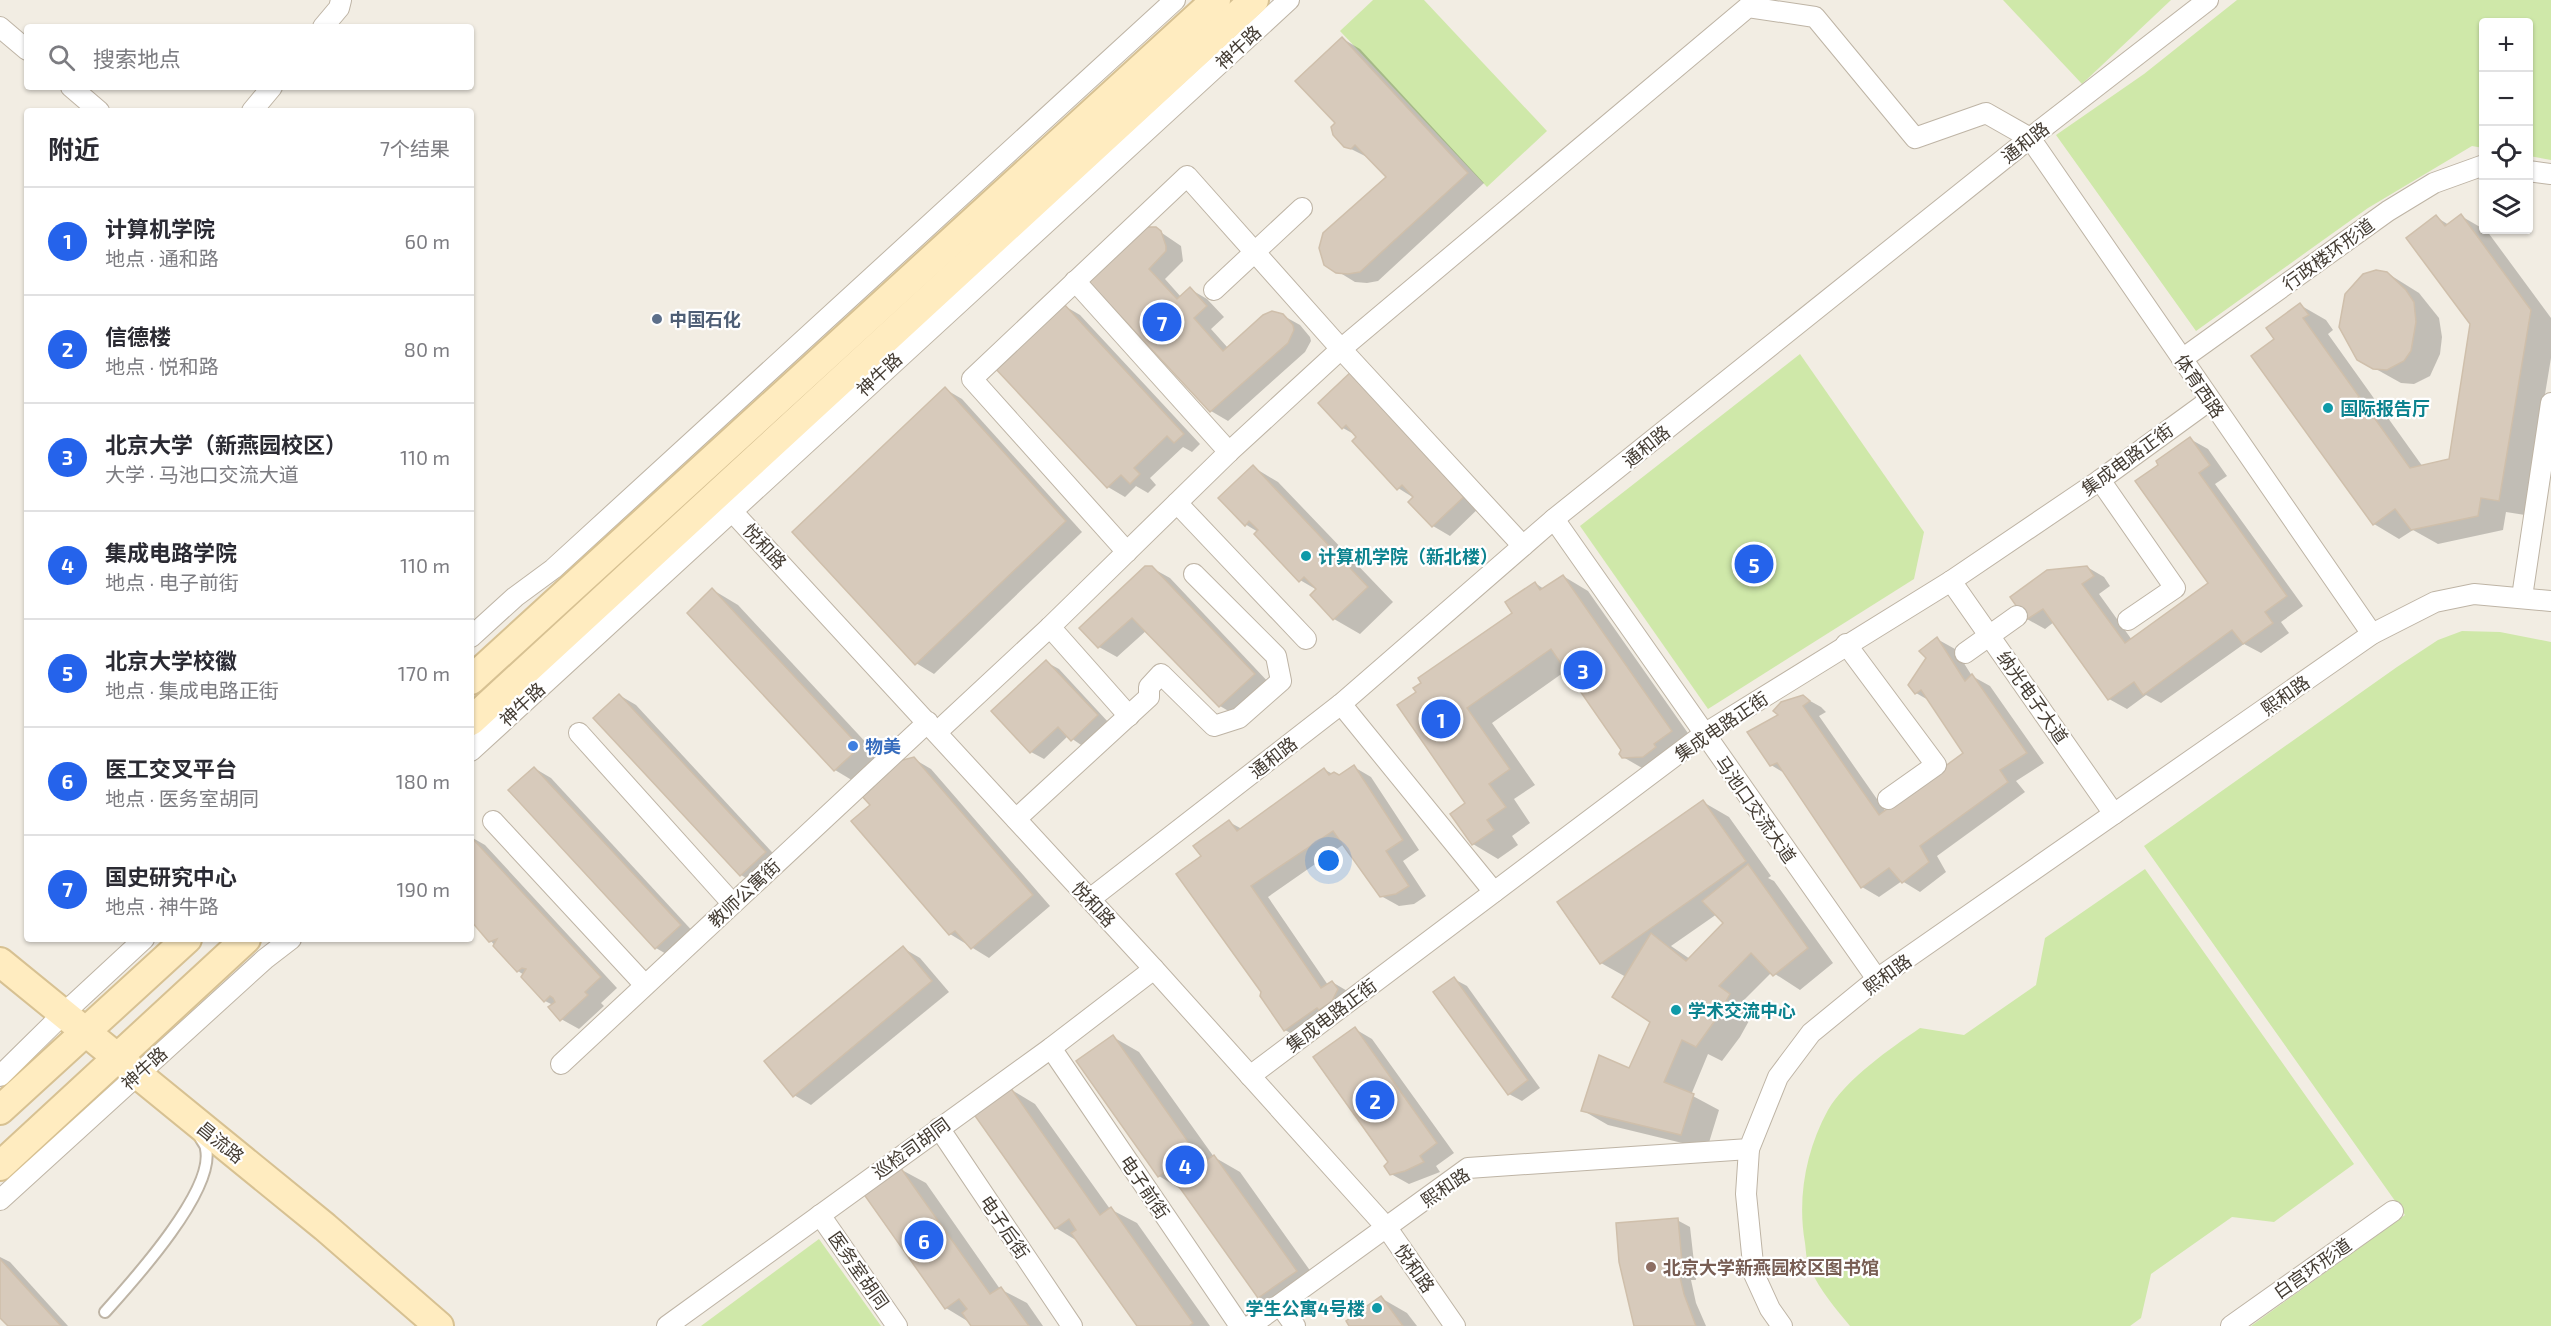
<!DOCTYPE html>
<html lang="zh">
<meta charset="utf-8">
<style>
body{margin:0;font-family:"Exo 2","Noto Sans SC",sans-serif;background:#f2f2f3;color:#2b2b33}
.controls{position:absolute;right:18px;top:18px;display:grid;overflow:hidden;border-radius:6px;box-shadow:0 2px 4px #0004}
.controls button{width:54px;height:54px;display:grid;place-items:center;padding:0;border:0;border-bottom:2px solid #e1e1e2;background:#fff;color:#2b2b33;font:30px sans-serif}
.you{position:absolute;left:1329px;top:861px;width:21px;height:21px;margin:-15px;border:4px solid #fff;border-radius:50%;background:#1a73e8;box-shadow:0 0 0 9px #1a73e833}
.badge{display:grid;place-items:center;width:39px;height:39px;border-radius:50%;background:#2563eb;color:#fff;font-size:20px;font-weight:700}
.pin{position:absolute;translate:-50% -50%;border:3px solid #fff;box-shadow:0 2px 6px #0006}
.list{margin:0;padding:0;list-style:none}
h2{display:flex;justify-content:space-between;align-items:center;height:78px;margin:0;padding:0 24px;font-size:26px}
h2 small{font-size:20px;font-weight:400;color:#7c7c81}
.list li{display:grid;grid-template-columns:39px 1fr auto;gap:18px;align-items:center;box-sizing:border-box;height:108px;padding:0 24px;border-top:2px solid #e1e1e2}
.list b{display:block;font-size:22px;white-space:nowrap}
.list p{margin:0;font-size:20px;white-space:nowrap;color:#7c7c81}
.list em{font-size:20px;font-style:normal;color:#7c7c81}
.icon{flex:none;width:33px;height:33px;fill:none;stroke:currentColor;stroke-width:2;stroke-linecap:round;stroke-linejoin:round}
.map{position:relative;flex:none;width:2551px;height:1326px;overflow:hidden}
.search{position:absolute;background:#fff;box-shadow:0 2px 4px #0004;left:24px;top:24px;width:450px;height:66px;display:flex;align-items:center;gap:15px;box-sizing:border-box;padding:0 21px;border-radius:6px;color:#7c7c81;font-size:22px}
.panel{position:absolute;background:#fff;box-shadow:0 2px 4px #0004;left:24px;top:108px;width:450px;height:834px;border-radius:6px}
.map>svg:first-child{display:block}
</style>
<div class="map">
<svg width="2551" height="1326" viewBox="0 0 2551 1326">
<rect width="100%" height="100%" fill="#f2ede3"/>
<g fill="#cfe8a9">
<polygon points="1373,0 1424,0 1547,131 1487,187 1340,31"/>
<polygon points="2003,0 2171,0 2082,84"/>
<polygon points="2237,0 2551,0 2551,160 2529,156 2528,22 2484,22 2483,148 2472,146 2368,208 2196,331 2056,135 2144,74"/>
<polygon points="1800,354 1924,532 1914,579 1708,709 1580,526"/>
<polygon points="2462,631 2500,632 2551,642 2551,1326 2251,1326 2405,1215 2144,846 2397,667 2438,640"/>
<path d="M2145 869 2354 1164 2274 1222 2232 1217 2151 1274 2141 1318 2130 1326H1850C1835 1308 1818 1288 1809 1266 1806 1259 1806 1250 1805 1243 1797 1198 1806 1150 1828 1110 1846 1079 1891 1048 1920 1028L1964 1035 2036 985 2045 938Z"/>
<polygon points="819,1239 881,1326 701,1326"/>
</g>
<g fill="#0003" fill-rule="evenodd">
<polygon points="1343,39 1360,49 1484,183 1378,281 1367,283 1355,282 1337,271 1389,177 1369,158 1345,146 1337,123"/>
<polygon points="2461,216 2487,231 2551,318 2551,358 2525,515 2506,512 2503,530 2438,544 2413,530 2399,539 2374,524 2276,340 2300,305 2326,320 2333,330 2328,334 2423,467 2450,461 2471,323 2436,217 2449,225"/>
<polygon points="1156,229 1181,246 1183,261 1165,279 1181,297 1190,289 1207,299 1224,317 1211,329 1228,348 1282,315 1300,325 1310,337 1311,341 1305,352 1228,421 1211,411 1089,280"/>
<polygon points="2387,273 2419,293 2439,318 2442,337 2440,354 2430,376 2414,384 2401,383 2358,359"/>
<polygon points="1063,305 1080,315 1200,444 1192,452 1183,447 1150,478 1156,485 1148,493 1136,486 1125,497 1108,487"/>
<polygon points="945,389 962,399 1082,532 934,674 916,663"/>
<polygon points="1320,403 1485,502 1450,536 1433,526 1414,498 1398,488 1359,437 1343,428"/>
<polygon points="2190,439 2208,449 2227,476 2215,484 2303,606 2281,622 2289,633 2261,653 2244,644 2161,703 2146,695 2127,709 2109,699 2054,622 2045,629 2027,619 2012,597 2087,567 2104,577 2110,586 2099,594 2132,640 2210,584 2161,465"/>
<polygon points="1253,467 1278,482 1393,602 1360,634 1334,619 1317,590 1300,580 1258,532 1245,524"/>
<polygon points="1152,568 1170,578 1271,685 1237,716 1220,706 1147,630 1117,657 1099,647 1081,628"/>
<polygon points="1563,576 1588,591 1697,746 1649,772 1623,757 1623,750 1567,670 1492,723 1535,785 1514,799 1530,823 1512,836 1518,845 1498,859 1473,844 1467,804 1418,692 1514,613 1535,583 1544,589"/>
<polygon points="713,590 738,605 884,762 860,785 835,770"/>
<polygon points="1937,639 1955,649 1972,676 1990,686 2044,763 2016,781 2025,792 1937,856 1946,872 1920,892 1902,881 1879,897 1862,887 1786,774 1771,765 1780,715 1803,697 1821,707 1826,712 1819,716 1886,812 1965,753 1930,701 1916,693 1928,658"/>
<polygon points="1046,662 1059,669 1109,723 1084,747 1068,736 1044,759 1031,752"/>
<polygon points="619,695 636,705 782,863 758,885 741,875"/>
<polygon points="914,759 931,769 1050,906 989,958 950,934 853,821 872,805"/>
<polygon points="1354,767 1371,777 1419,850 1403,861 1426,896 1414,904 1399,906 1381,896 1344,844 1268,897 1328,985 1332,982 1349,992 1303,1040 1285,1030 1263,992 1203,857 1229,822 1242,829 1325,770 1339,777"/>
<polygon points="534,768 551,778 697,936 673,958 656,948"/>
<path d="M1703 802 1729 817 1771 876 1768 878 1774 881 1833 963 1800 990 1772 972 1743 1001 1755 1010 1740 1037 1722 1061 1708 1054 1691 1095 1719 1110 1707 1149 1608 1125 1582 1110 1630 1070 1652 1021 1626 977 1601 963ZM1717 914 1725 923 1690 959 1671 946Z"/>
<polygon points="471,837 485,845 617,988 601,1003 604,1006 579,1029 561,1019 553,1005 545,1001 524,975 518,971 471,919"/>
<polygon points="903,948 920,958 949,992 811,1105 794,1095"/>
<polygon points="1454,979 1467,986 1540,1088 1522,1101 1509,1094"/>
<polygon points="1355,1029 1372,1039 1454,1153 1436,1166 1440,1172 1409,1184 1391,1174"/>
<polygon points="1113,1037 1139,1052 1214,1157 1240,1172 1321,1286 1284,1312 1259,1297 1182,1190 1159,1176"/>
<polygon points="1010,1089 1035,1104 1110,1209 1137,1223 1210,1326 1139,1326 1079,1242 1056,1228"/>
<polygon points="900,1169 926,1183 1000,1289 1027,1303 1043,1326 973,1326 969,1322 946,1308"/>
<polygon points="1677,1220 1690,1227 1696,1280 1691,1280 1696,1303 1706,1326 1636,1326"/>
<polygon points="0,1257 10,1262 68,1326 10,1326 0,1315"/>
<polygon points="1381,1298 1407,1313 1417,1326 1351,1326"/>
</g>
<g fill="#d7cabb" stroke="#cfbfab" stroke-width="1.5">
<polygon points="1342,37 1468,173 1360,272 1348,274 1336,273 1324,265 1319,248 1323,233 1386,177 1355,145 1351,149 1344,147 1333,135 1331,127 1335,123 1295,81"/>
<polygon points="2461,214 2531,310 2499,501 2481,498 2478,516 2411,530 2395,509 2373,525 2251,356 2274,339 2266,328 2300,303 2309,315 2303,318 2410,468 2449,459 2470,324 2406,238 2436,215 2445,226"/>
<polygon points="1148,227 1156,227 1161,231 1166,246 1166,251 1149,269 1177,299 1190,287 1207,306 1194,318 1223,351 1263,315 1272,311 1283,314 1293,325 1294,330 1288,343 1210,412 1087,280 1140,230"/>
<polygon points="2376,270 2387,272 2406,290 2414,302 2416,322 2411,351 2404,361 2387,370 2373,369 2357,360 2339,327 2345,294 2363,274"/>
<polygon points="1063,303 1184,434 1174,443 1167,436 1134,468 1140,474 1130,484 1121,475 1107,488 994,367"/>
<polygon points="1354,369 1469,492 1432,527 1408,502 1413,497 1402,485 1397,490 1352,441 1356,437 1346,425 1342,429 1318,403"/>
<polygon points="945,387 1066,521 915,665 792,532"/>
<polygon points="2190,437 2210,465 2199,473 2287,596 2265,612 2273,623 2243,644 2232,630 2143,695 2134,682 2108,700 2043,609 2026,620 2010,597 2047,570 2087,566 2094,576 2082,584 2125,643 2208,583 2135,481 2158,465 2156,461"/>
<polygon points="1253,465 1368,587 1333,620 1310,595 1316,589 1304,577 1299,582 1254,534 1258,530 1249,521 1245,526 1218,498"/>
<polygon points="1145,566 1152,566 1255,674 1219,707 1132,618 1098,648 1079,628"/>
<polygon points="1563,575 1672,731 1654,744 1656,747 1643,757 1622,758 1619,754 1621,750 1551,649 1467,708 1510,769 1489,784 1506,807 1487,820 1494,830 1472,845 1450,814 1465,803 1397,705 1416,692 1413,688 1421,683 1418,678 1512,613 1505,602 1535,582 1540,590"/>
<polygon points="712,588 860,747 834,771 687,613"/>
<polygon points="1937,637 1965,681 1972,674 2027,753 2000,770 2008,782 1920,846 1929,862 1902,883 1889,868 1861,888 1777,763 1770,766 1747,732 1778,715 1773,711 1781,702 1803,695 1810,701 1803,706 1879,815 1963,753 1921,690 1915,694 1908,685 1926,658 1919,651"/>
<polygon points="1046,660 1098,715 1071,741 1058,727 1030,753 991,711"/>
<polygon points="619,694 766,852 740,876 593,718"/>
<polygon points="914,757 1033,895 971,949 955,931 949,935 851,821 870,805 860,794 899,761"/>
<polygon points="1354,765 1403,840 1386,851 1409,886 1396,894 1380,897 1333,831 1251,886 1321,988 1332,981 1338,989 1332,1001 1319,1010 1317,1008 1284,1031 1260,996 1261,992 1176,874 1201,856 1193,846 1229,820 1237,831 1324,768 1329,775 1334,772 1339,775"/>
<polygon points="534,767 681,925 655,949 508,790"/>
<polygon points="1703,800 1746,861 1600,964 1557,902"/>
<polygon points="471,837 601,977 585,992 588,995 560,1021 548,1007 555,1002 553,998 550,996 544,1002 521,977 526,969 522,968 517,972 493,946 497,939 489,942 471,921"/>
<polygon points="1748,864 1808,948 1773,976 1751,953 1719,986 1730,994 1714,1022 1696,1047 1682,1040 1664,1082 1694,1094 1681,1135 1581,1111 1599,1055 1629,1068 1650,1022 1612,997 1651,933 1686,961 1723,923 1702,901"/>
<polygon points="903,946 932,981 793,1097 764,1061"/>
<polygon points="1454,977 1528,1080 1508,1095 1433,992"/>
<polygon points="1355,1027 1437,1143 1420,1156 1424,1162 1405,1171 1390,1175 1384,1166 1388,1162 1313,1057"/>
<polygon points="1113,1035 1203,1163 1214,1155 1297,1271 1258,1298 1175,1181 1179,1178 1172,1167 1158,1177 1076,1061"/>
<polygon points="1010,1087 1100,1215 1111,1207 1193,1323 1189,1326 1137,1326 1071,1233 1076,1230 1069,1219 1055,1229 973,1113"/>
<polygon points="900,1167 990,1294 1001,1287 1029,1326 971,1326 962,1313 967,1309 959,1299 945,1309 863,1193"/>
<polygon points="1678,1218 1683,1273 1679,1273 1684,1294 1696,1326 1634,1326 1619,1262 1616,1223"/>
<polygon points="0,1259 61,1326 8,1326 0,1318"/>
<polygon points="1381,1296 1403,1326 1349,1326 1346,1321"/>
</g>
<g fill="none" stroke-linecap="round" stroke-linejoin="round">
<defs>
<path id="service" d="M105 1312C132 1282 215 1191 206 1149 206 1146 202 1141 200 1137"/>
<g id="minor">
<polyline points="0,27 27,50"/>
<polyline points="323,27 339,8 341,0"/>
<polyline points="71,87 99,111"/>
<polyline points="252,111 272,87"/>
<polyline points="2528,171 2551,174"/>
<polyline points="1075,281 1229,452"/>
<polyline points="1214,290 1302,208"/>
<polyline points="2182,359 2388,211 2434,183 2484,165"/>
<polyline points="2100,480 2175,588 2128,620"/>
<polyline points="717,495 1154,969 1387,1228 1455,1326"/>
<polyline points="1177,503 1306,639"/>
<polyline points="1554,519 1877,979"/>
<polyline points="1127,552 972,379 1187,176 1341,349 1523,546"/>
<polyline points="1951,581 2114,814"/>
<polyline points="2522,597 2551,403"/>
<polyline points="1050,627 1129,716"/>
<polyline points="471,637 515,597 553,569 1175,0"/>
<polyline points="1846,644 1936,765 1888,799"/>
<polyline points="1965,653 2017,616"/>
<polyline points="1341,704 1494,892"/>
<polyline points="937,732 1050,627 1229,452 1341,349 1748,7 1815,17 1915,138 1986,113 2030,138 2372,634"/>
<polyline points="579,733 732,903"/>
<polyline points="471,751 1289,0"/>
<polyline points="1016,819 1149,697 1149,687 1161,674 1214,726 1239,718 1281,681 1276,656 1194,574"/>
<polyline points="493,821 644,984"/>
<polyline points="1090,899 1341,704 1554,519 2030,138 2208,0"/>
<polyline points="1051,1048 1240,1326"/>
<polyline points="561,1064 928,722"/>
<polyline points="0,1076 63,1014 144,939"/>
<polyline points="1250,1076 1704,734 1951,581 2100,480 2210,400"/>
<polyline points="939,1128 1072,1326"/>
<polyline points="1749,1149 1746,1194 1754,1274 1770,1309 1782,1326"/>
<polyline points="0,1200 265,959 291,939"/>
<polyline points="820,1215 897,1326"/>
<polyline points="1280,1305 1295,1326"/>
<polyline points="667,1326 1051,1048 1154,969"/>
<polyline points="1250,1326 1468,1168 1749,1149 1778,1077 1811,1033 1877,979 2372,634 2435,602 2474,594 2551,601"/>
<polyline points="2231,1326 2393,1211"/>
</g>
<g id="secondary">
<polyline points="471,680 1216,0"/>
<polyline points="471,721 1254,0"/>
<polyline points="0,962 325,1227 439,1326"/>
<polyline points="0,1110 187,939"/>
<polyline points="0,1166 246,939"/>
</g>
</defs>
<use href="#service" stroke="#beb4a5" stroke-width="14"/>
<use href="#minor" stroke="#beb4a5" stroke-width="22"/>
<use href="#secondary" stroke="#d7c192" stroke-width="32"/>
<use href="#service" stroke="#fff" stroke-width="10"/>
<use href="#minor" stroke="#fff" stroke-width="20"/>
<use href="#secondary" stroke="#ffecc0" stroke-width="28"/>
</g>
<circle fill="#5c6f8a" stroke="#fff" stroke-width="2" cx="657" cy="319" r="6"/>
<g fill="#0f9aa8" stroke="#fff" stroke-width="2">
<circle cx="2328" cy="408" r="6"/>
<circle cx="1306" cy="556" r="6"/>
<circle cx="1676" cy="1010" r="6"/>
<circle cx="1377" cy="1308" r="6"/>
</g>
<circle fill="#3f7fe0" stroke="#fff" stroke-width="2" cx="853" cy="746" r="6"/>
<circle fill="#8d6e63" stroke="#fff" stroke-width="2" cx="1651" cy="1267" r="6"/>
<g text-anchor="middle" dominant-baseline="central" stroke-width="4.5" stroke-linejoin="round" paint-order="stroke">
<g font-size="18" fill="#443c33" stroke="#fff">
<text transform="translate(1238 47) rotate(-43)">神牛路</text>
<text transform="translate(2025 142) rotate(-38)">通和路</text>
<text transform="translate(2328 254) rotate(-36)">行政楼环形道</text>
<text transform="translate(879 374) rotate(-43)">神牛路</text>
<text transform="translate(2200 386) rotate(56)">体育西路</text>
<text transform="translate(1646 446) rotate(-39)">通和路</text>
<text transform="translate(2127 459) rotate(-36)">集成电路正街</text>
<text transform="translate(765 546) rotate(47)">悦和路</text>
<text transform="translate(2285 695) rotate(-35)">熙和路</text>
<text transform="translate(2033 697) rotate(55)">纳光电子大道</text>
<text transform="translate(522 704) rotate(-43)">神牛路</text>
<text transform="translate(1721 726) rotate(-34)">集成电路正街</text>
<text transform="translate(1273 757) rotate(-38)">通和路</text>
<text transform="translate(1756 809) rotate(55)">马池口交流大道</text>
<text transform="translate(744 893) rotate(-43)">教师公寓街</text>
<text transform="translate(1094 904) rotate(47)">悦和路</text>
<text transform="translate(1887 974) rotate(-36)">熙和路</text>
<text transform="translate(1331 1015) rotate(-37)">集成电路正街</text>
<text transform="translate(144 1068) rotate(-42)">神牛路</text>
<text transform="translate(221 1142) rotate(39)">昌流路</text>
<text transform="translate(911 1148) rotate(-36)">巡检司胡同</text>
<text transform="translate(1145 1187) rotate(56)">电子前街</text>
<text transform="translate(1445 1187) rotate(-34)">熙和路</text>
<text transform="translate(1005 1227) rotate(56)">电子后街</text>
<text transform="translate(1415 1268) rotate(55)">悦和路</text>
<text transform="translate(2312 1268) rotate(-35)">白宫环形道</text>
<text transform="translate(859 1270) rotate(55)">医务室胡同</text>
</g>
<g font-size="18" font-weight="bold" fill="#4e5e75" stroke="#fff" text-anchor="start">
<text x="669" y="319">中国石化</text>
</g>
<g font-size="18" font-weight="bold" fill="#0d838f" stroke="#fff" text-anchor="start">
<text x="2340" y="408">国际报告厅</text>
<text x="1318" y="556">计算机学院（新北楼）</text>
<text x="1688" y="1010">学术交流中心</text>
<text x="1365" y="1308" text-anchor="end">学生公寓4号楼</text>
</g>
<g font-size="18" font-weight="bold" fill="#366cbe" stroke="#fff" text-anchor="start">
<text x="865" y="746">物美</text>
</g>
<g font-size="18" font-weight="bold" fill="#785e54" stroke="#fff" text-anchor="start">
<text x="1663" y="1267">北京大学新燕园校区图书馆</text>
</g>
</g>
</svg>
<div class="controls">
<button>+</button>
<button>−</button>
<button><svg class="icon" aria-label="locate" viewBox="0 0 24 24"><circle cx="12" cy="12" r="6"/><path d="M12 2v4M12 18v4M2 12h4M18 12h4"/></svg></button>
<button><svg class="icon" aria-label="layers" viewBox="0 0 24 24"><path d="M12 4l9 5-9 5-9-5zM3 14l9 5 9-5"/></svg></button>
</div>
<div class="you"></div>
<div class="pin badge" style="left:1441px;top:719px">1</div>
<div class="pin badge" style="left:1375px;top:1100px">2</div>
<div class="pin badge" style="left:1583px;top:670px">3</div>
<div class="pin badge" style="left:1185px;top:1165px">4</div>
<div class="pin badge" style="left:1754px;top:564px">5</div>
<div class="pin badge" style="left:924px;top:1240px">6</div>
<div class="pin badge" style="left:1162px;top:322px">7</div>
<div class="search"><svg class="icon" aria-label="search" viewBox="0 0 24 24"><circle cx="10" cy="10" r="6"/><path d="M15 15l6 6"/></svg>搜索地点</div>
<section class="panel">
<h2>附近<small>7个结果</small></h2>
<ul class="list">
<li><span class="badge">1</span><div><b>计算机学院</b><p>地点 · 通和路</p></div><em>60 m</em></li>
<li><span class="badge">2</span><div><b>信德楼</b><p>地点 · 悦和路</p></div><em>80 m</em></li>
<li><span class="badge">3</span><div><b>北京大学（新燕园校区）</b><p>大学 · 马池口交流大道</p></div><em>110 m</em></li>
<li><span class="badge">4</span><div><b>集成电路学院</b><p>地点 · 电子前街</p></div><em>110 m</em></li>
<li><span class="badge">5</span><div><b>北京大学校徽</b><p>地点 · 集成电路正街</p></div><em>170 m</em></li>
<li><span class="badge">6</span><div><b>医工交叉平台</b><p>地点 · 医务室胡同</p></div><em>180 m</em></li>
<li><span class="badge">7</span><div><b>国史研究中心</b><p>地点 · 神牛路</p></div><em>190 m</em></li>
</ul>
</section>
</div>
